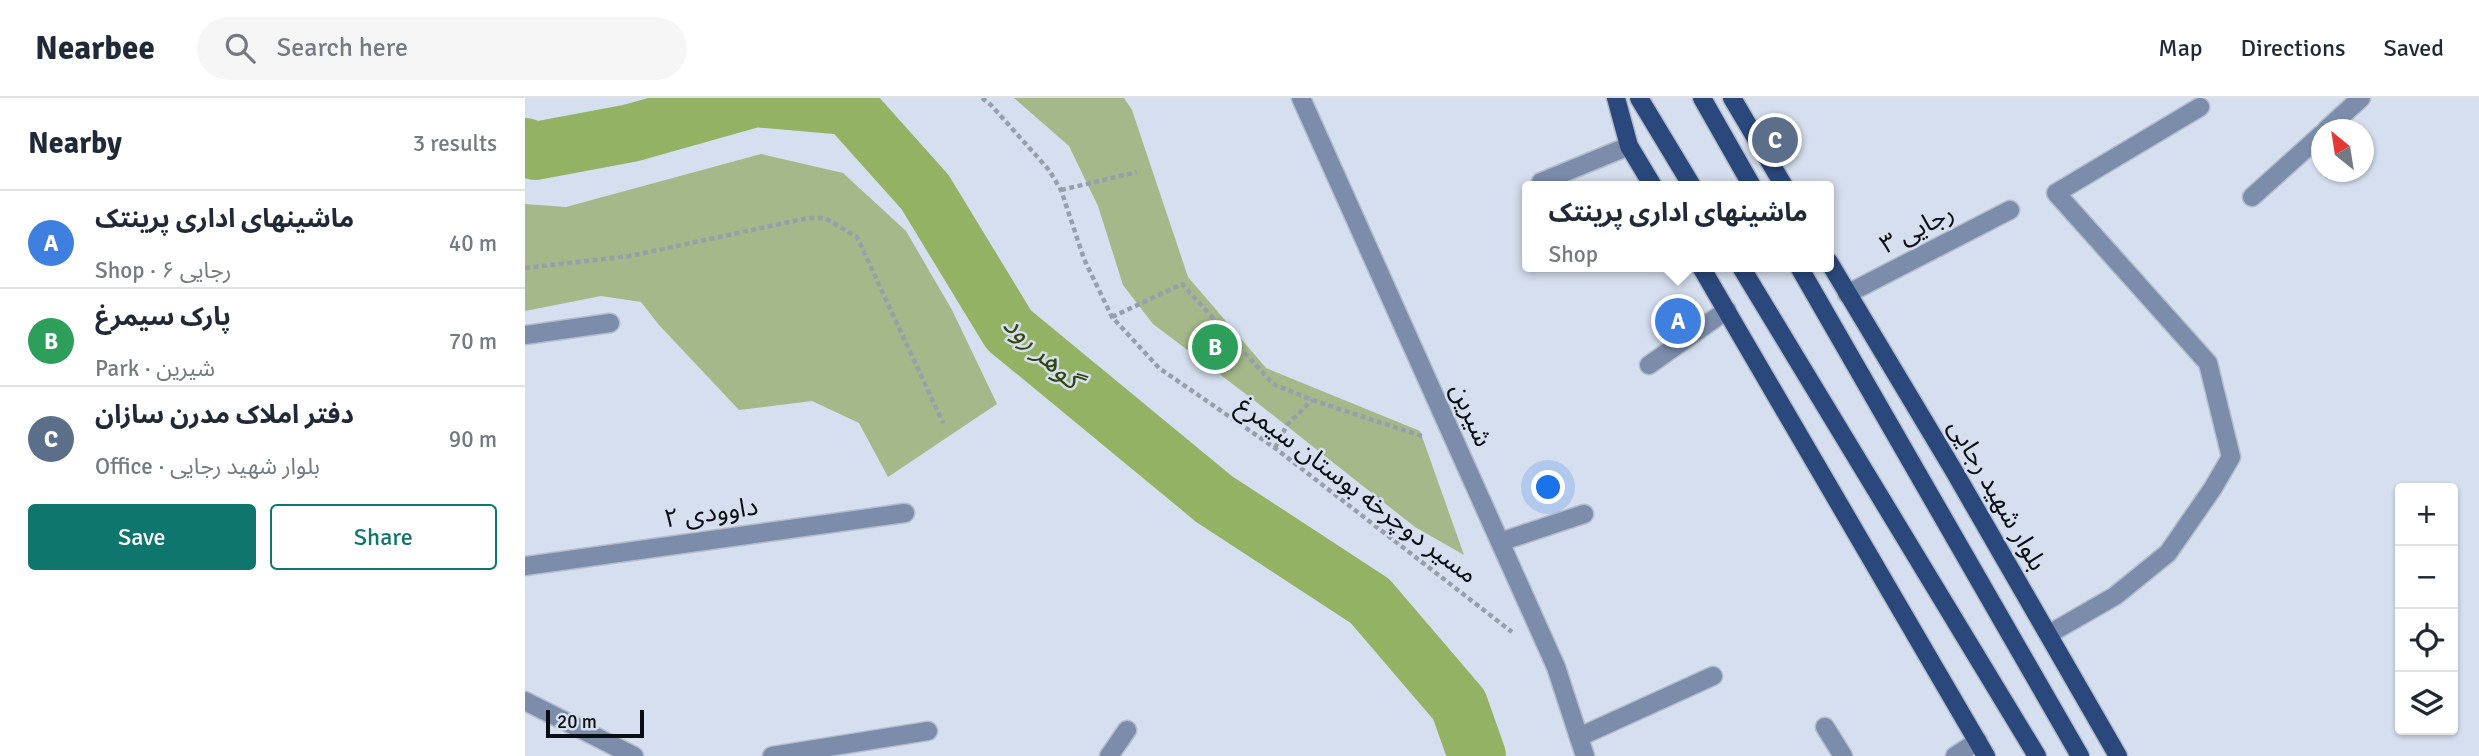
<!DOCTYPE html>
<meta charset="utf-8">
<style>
body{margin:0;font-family:Signika,"Noto Sans Arabic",sans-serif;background:#f6f6f7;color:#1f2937}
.controls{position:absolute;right:21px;bottom:21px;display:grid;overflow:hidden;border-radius:7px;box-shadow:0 2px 5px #0004}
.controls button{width:63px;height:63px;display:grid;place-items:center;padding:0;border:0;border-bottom:2px solid #e0e1e3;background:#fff;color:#1f2937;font:35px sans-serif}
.compass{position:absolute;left:1786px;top:21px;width:63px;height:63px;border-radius:50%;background:#fff;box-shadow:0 2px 5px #0004;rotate:330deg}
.scale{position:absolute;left:21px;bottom:18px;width:98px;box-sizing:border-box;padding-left:7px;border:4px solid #0a0d12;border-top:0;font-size:19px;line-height:24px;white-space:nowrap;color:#0a0d12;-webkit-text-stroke:5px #d6dfef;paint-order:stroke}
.you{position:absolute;left:1024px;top:390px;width:24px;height:24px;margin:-18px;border:5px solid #fff;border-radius:50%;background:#1a73e8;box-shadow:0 0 0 10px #1a73e833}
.badge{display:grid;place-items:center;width:46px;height:46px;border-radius:50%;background:#0f766e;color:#fff;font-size:23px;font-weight:700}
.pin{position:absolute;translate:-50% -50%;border:4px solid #fff;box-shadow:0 2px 7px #0006}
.popup{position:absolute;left:997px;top:83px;width:312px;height:91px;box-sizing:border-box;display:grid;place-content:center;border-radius:7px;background:#fff;filter:drop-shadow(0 2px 5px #0005);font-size:23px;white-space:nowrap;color:#747a83}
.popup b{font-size:26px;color:#1f2937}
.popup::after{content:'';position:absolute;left:50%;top:100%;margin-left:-14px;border:14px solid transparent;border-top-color:#fff}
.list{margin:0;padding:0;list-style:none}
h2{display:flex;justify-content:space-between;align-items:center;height:91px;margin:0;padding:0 28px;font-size:30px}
h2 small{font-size:23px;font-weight:400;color:#747a83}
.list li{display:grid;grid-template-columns:46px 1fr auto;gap:21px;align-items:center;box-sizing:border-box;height:98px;padding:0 28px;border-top:2px solid #e0e1e3}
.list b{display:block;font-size:26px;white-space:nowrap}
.list p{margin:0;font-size:23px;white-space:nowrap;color:#747a83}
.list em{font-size:23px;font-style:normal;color:#747a83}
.actions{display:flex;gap:14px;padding:21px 28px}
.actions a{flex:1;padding:16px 0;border:2px solid #0f766e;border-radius:7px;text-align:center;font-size:24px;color:#0f766e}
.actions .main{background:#0f766e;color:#fff}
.icon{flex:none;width:38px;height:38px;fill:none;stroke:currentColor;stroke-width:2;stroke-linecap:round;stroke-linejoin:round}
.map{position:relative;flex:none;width:1954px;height:658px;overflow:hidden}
header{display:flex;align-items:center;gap:42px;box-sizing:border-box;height:98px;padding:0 35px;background:#fff;border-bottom:2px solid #e0e1e3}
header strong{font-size:33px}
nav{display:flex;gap:38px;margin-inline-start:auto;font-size:24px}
.search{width:490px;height:63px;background:#f6f6f7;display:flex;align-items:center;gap:18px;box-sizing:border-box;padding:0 24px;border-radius:38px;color:#747a83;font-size:26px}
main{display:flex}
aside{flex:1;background:#fff}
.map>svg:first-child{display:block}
</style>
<header>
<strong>Nearbee</strong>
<div class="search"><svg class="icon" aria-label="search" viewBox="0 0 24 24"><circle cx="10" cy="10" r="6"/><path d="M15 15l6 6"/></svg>Search here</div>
<nav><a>Map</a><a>Directions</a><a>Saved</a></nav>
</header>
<main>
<aside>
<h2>Nearby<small>3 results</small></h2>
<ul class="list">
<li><span class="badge" style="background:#3f7fe0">A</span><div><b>ماشینهای اداری پرینتک</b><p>Shop · رجایی ۶</p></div><em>40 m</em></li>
<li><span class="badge" style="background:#2e9e5b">B</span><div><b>پارک سیمرغ</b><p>Park · شیرین</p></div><em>70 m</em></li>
<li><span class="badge" style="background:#5c6f8a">C</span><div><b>دفتر املاک مدرن سازان</b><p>Office · بلوار شهید رجایی</p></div><em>90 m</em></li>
</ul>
<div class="actions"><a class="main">Save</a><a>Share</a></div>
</aside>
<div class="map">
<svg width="1954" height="658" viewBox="0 0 1954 658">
<rect width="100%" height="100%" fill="#d6dfef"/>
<g fill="#a4b889">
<polygon points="489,0 599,0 607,12 663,179 741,270 895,333 939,457 890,429 730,303 628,226 598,187 573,108 544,48"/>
<polygon points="236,56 318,75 381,133 427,212 472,306 363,379 334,325 287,303 214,312 134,227 116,204 76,198 0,213 0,106 41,109"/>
</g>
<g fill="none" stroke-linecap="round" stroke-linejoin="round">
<polyline stroke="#93b263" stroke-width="58" points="0,49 10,53 106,35 230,0 323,8 400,94 484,232 689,401 845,503 934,607 952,658"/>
<defs>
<g id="minor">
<polyline points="776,0 1031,569 1060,658"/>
<polyline points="1801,32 1836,0"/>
<polyline points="1019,88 1016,84 1104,48"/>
<polyline points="1727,99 1797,36"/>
<polyline points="1322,196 1485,112"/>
<polyline points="0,237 85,225"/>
<polyline points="1124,267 1202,212"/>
<polyline points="975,444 1059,416"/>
<polyline points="0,468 380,415"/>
<polyline points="1524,536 1590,498 1643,455 1688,390 1706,359 1683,265 1531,95 1675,9"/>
<polyline points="0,603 109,658"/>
<polyline points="1300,629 1318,658"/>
<polyline points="1054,639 1188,578"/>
<polyline points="247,658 403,633"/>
<polyline points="584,658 602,632"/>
<polyline points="1430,658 1453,643"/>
</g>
<g id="major">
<polyline points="1091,0 1104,48 1128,88"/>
<polyline points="1114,0 1167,88"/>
<polyline points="1177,0 1227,88"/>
<polyline points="1207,0 1259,88"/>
<polyline points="1304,164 1429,373 1593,658"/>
<polyline points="1176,169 1461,658"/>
<polyline points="1216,169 1512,658"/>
<polyline points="1274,169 1555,658"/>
</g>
</defs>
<use href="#minor" stroke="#b5bdcc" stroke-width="21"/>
<use href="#major" stroke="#b5bdcc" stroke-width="21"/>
<g stroke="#989fac" stroke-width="4.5" stroke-dasharray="5 3.5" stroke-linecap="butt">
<polyline points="457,0 466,7 524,72 536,92 559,161 587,219 634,270 750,350 987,534"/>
<polyline points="536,92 612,74"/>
<polyline points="0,170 105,158 283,120 300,120 332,139 418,325"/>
<polyline points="587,219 657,186 748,286 787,302 900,339"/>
<polyline points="750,350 762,327 787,302"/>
</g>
<use href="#minor" stroke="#7b8dab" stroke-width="18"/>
<use href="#major" stroke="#2b487c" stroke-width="18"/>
</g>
<g text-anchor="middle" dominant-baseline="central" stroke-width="5" stroke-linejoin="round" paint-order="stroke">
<g font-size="26" fill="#0a0d12" stroke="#d6dfef">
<text transform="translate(1392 131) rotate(-27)">رجایی ۳</text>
<text transform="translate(946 317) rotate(66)">شیرین</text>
<text transform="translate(832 392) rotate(37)">مسیر دوچرخه بوستان سیمرغ</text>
<text transform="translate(1472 397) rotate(60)">بلوار شهید رجایی</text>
<text transform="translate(186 415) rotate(-8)">داوودی ۲</text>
</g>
<g font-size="28" font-style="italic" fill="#33460c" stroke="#d6dfef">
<text transform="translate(517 254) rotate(43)">گوهر رود</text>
</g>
</g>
</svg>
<div class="controls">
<button>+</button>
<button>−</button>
<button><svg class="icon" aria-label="locate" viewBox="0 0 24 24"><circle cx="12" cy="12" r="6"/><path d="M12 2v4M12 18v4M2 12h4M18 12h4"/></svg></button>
<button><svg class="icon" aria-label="layers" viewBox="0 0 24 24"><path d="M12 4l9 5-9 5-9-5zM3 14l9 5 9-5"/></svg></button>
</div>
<svg class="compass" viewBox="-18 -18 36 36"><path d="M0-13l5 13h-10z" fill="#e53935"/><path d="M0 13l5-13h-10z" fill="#747a83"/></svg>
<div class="scale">20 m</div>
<div class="you"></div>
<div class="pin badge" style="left:1153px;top:223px;background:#3f7fe0">A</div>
<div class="popup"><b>ماشینهای اداری پرینتک</b>Shop</div>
<div class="pin badge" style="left:690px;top:249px;background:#2e9e5b">B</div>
<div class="pin badge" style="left:1250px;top:42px;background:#5c6f8a">C</div>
</div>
</main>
